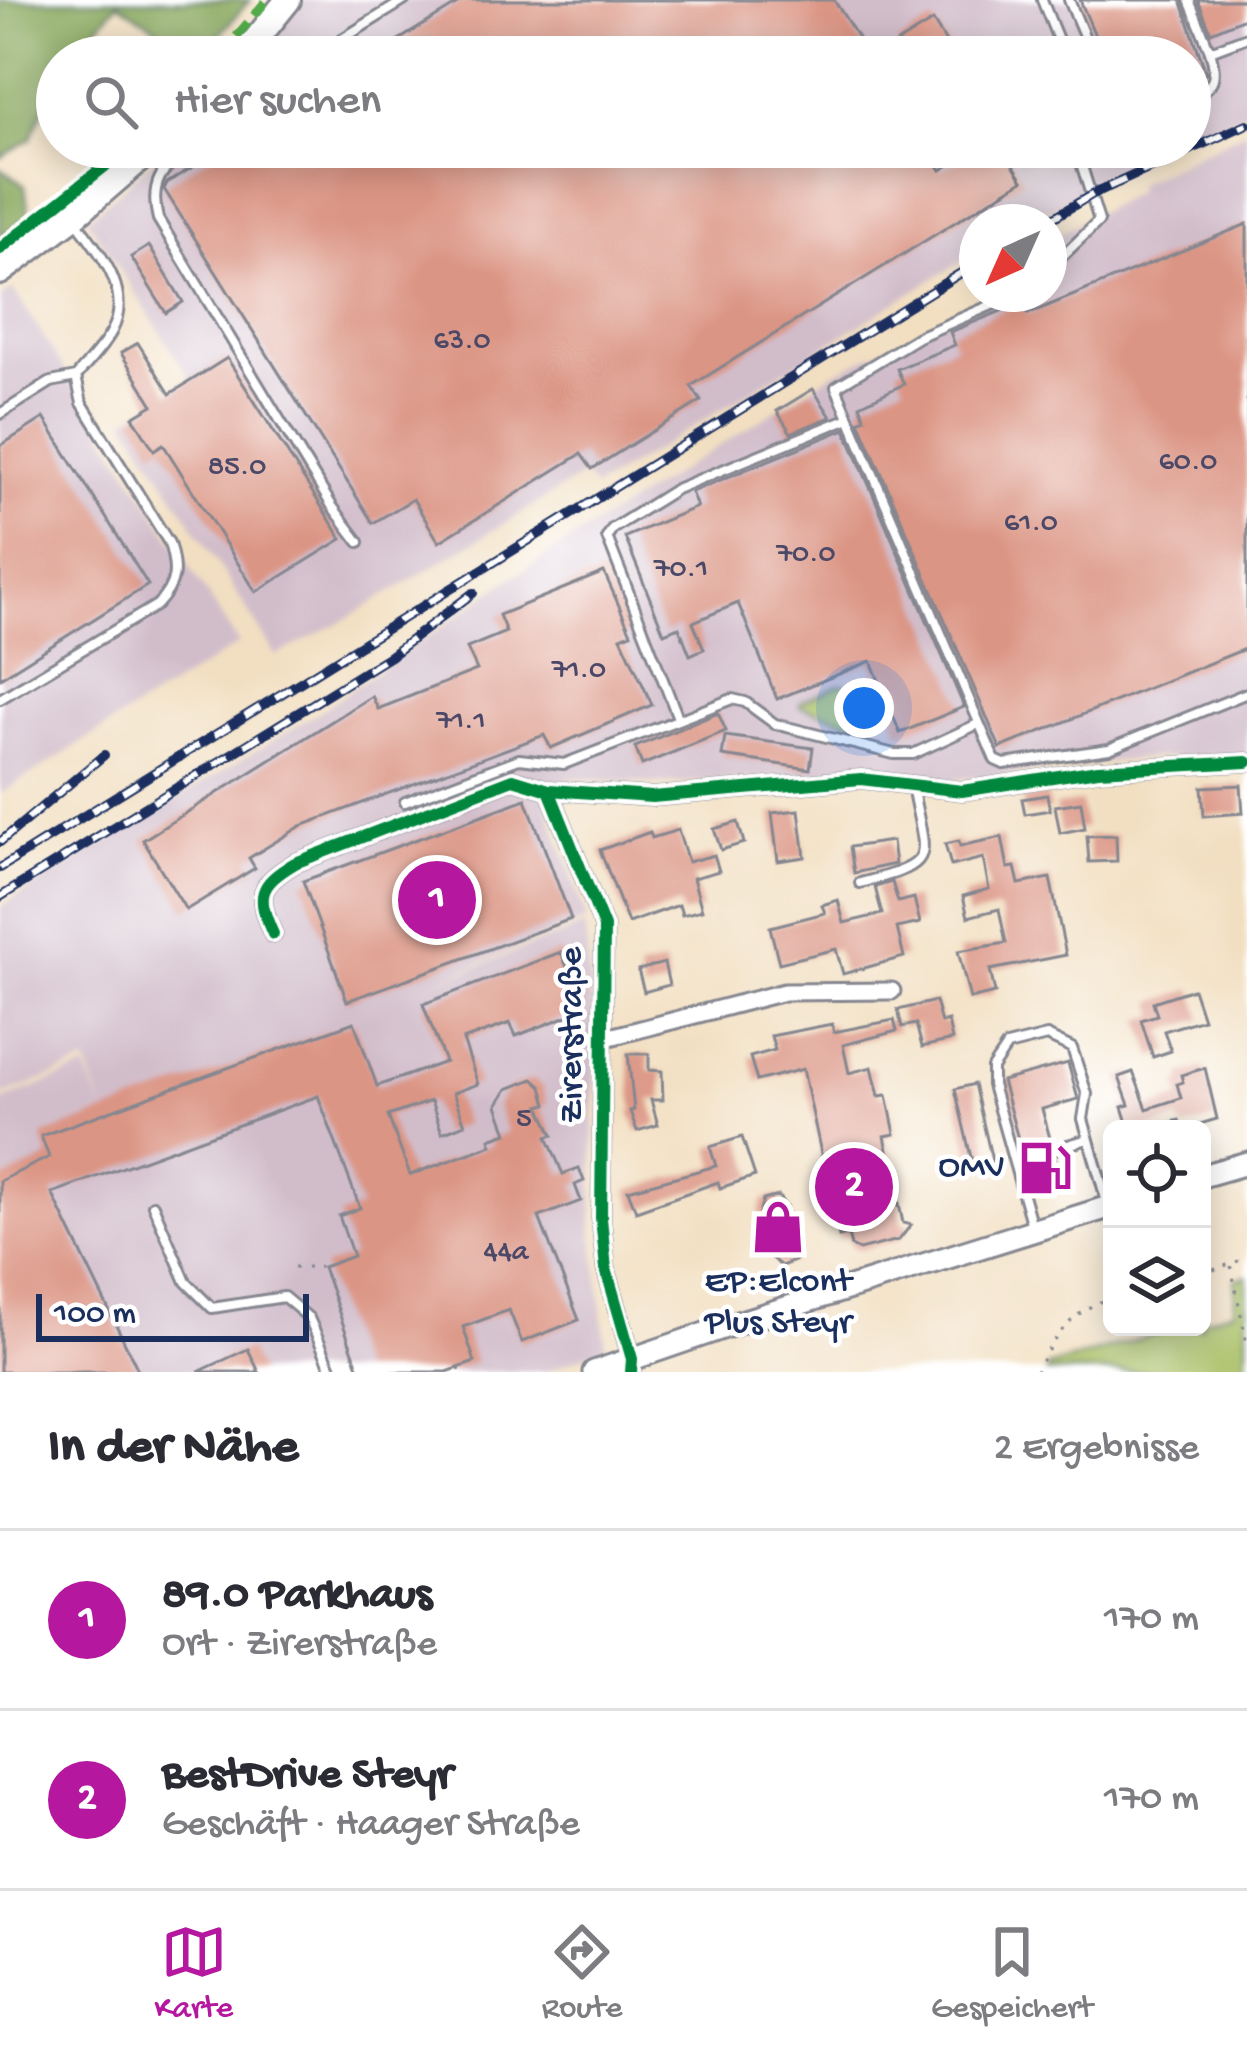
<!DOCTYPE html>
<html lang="de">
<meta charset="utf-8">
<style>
body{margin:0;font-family:"Gochi Hand",sans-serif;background:#f7f7f7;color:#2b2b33}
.controls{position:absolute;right:36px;bottom:36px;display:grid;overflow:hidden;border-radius:18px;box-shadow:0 6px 30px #0003}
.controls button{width:108px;height:108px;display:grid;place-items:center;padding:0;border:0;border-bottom:3px solid #e1e1e2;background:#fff;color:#2b2b33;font:60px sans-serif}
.compass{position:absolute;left:959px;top:204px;width:108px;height:108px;border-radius:50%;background:#fff;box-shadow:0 6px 30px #0003;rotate:225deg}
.scale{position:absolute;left:36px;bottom:30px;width:273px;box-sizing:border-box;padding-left:12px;border:6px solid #1b2f5e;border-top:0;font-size:33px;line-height:42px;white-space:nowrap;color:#1b2f5e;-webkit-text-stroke:9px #fff;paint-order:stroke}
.you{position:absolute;left:864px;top:708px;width:42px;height:42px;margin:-30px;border:9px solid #fff;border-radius:50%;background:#1a73e8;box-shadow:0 0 0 18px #1a73e833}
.badge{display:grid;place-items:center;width:78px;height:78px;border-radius:50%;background:#b5179e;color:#fff;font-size:39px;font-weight:700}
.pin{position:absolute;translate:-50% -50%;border:6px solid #fff;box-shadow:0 3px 12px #0006}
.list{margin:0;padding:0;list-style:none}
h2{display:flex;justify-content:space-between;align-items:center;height:156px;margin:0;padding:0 48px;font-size:51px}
h2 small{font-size:39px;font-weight:400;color:#7c7c81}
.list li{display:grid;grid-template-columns:78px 1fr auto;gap:36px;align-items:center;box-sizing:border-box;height:180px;padding:0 48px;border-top:3px solid #e1e1e2}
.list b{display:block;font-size:45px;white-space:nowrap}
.list p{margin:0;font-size:39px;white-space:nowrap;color:#7c7c81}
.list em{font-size:39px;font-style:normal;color:#7c7c81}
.icon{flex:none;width:66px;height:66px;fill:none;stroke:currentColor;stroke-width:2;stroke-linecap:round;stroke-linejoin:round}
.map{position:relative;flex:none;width:1247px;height:1372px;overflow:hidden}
.search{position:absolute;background:#fff;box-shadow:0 6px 30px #0003;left:36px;right:36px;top:36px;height:132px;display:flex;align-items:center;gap:30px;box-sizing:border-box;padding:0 42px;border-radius:66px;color:#7c7c81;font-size:45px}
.sheet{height:516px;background:#fff}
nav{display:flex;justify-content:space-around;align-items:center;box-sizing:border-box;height:168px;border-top:3px solid #e1e1e2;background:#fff;font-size:33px;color:#7c7c81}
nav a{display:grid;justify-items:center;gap:6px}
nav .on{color:#b5179e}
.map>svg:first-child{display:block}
</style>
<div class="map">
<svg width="1247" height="1372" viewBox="0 0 1247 1372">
<rect width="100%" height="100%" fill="#fff"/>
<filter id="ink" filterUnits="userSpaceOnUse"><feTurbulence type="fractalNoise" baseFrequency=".00833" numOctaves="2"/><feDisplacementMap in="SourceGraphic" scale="24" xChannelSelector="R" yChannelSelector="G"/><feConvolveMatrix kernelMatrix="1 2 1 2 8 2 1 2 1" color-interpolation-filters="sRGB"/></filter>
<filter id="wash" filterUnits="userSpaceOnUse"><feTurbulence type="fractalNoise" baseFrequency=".004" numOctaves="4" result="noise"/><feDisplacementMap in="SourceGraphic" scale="48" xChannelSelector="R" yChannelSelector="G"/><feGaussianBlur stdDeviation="2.7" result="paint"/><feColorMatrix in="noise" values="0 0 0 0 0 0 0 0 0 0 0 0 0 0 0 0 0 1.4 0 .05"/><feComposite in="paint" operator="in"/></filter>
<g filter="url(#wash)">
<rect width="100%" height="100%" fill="#f2dfc1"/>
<g fill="#d1bdca">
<polygon points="303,0 1247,0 1247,111 1190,136 1190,57 255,57"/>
<polygon points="1247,130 1247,755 1147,758 950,780 848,772 658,784 572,778 553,788 546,802 587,920 411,991 585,926 595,1043 593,1229 606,1347 543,1372 0,1372 0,1101 85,1068 104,1110 86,1063 0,1097 0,907 313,716 504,583 835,372 990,298 989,294 1049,294 1049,239 1135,192 1137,183"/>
<polygon points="169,147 1167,147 1027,222 977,222 977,252 594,488 584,475 350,617 276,656 126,419 190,378 87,219"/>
<polygon points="13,289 239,644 0,794 0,298"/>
</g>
<g fill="#a7be62" stroke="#617660" stroke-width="3">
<polygon points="841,684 850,685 853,693 858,691 872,723 869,727 800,706 801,702"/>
<polygon points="1247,1276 1247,1372 1046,1372 1048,1367 1179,1327 1202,1327 1202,1320 1234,1310 1235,1279"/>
</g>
<g fill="#85a558" stroke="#506a5b" stroke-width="3">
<polygon points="0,0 250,0 200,57 118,3 72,57 57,57 57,75 31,139 0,158"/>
<polygon points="0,168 25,186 29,216 0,237"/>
</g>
<g id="blocks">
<g fill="#db9584">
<polygon points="464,0 834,0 870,57 371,57"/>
<polygon points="1080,0 1181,0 1206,73 1190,80 1190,57 1104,57"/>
<polygon points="1198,0 1247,0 1247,17 1211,32"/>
<polygon points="933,21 955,57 905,57 897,43"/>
<polygon points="225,147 926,147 941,170 981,147 1015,147 1016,154 1009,158 1023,180 691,386 701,401 592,469 581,454 439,542 413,499 373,523 164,189 167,183"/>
<polygon points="1247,224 1247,648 1000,748 859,421 865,418 860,405 904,384 897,369 955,345 950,332 1023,302 1028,314"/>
<polygon points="149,246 183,302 166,313 131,257"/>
<polygon points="138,343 170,394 227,358 342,539 256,592 163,444 154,450 133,417 153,405 121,353"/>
<polygon points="813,389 831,417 791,433 777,411"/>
<polygon points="44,418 148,585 0,678 0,446"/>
<polygon points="845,429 964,707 900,733 871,661 777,699 738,603 693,622 704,649 690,655 679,627 664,633 625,537 697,507 691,492"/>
<polygon points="604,572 631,633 621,637 652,705 551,748 544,735 301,826 249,858 255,868 186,910 143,840 372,696 378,709 477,670 467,648 506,632 499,615"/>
<polygon points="718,713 726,731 642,765 635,747"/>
<polygon points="725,736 813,748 810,769 722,756"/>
<polygon points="1241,785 1243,813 1204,816 1202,787"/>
<polygon points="1047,795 1050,810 1025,814 1022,799"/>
<polygon points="526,799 571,919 347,1001 303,881"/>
<polygon points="1081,802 1085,828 1060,833 1055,806"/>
<polygon points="799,810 805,857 778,861 772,813"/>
<polygon points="738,822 744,843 721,850 714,829"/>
<polygon points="678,830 688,862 714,855 719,871 693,878 702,910 682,915 679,905 628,923 600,850 650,832 652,838"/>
<polygon points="1116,835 1117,861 1089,862 1087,836"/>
<polygon points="1002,837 1008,868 1015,867 1019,884 1050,878 1066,955 990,970 995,993 970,999 958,951 1006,943 999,909 968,917 963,896 989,889 983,858 951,866 945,844 959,841 960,846"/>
<polygon points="892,841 895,864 854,873 850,847"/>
<polygon points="892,882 898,902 914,898 920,923 897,928 904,957 843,974 836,949 779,963 770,927 825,913 822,905 838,900 844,923 882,914 875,887"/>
<polygon points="561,952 583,1010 516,1036 510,1023 463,1040 478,1084 453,1093 465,1124 442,1133 431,1101 388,1116 410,1175 492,1145 490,1139 507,1133 497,1105 507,1089 533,1079 542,1087 547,1104 540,1106 553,1135 547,1137 563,1174 579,1168 584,1181 575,1185 581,1201 539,1217 579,1320 522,1342 509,1310 463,1327 475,1362 447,1372 360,1372 323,1267 353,1256 339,1216 360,1208 318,1096 52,1193 139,1372 0,1372 0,1181 49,1157 41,1136 354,1022 377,1086 445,1062 423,1004"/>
<polygon points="664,963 669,985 644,992 638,970"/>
<polygon points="1193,989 1203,1019 1164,1031 1171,1051 1153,1057 1141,1020 1157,1015 1153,1002"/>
<polygon points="935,1001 941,1023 948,1021 952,1040 922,1047 916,1024 902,1027 898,1010"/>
<polygon points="894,1020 897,1031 843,1045 849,1073 872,1067 879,1096 887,1095 895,1134 885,1136 903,1223 911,1225 899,1240 859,1250 851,1246 848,1235 839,1237 803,1069 757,1081 750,1057 775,1050 771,1036 832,1024 834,1032"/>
<polygon points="628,1054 649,1054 649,1070 662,1071 663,1100 651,1100 658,1125 637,1131 630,1111 634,1110"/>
<polygon points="1068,1063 1078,1099 1042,1109 1051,1142 1021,1150 1002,1081"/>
<polygon points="1205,1068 1217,1119 1183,1129 1179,1120 1146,1129 1129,1129 1122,1107 1129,1105 1119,1077 1133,1072 1147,1109 1181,1098 1177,1084 1183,1082 1181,1075"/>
<polygon points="974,1084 993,1165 974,1170 955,1089"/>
<polygon points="742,1137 755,1176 720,1188 718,1182 636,1211 628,1190 716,1166 710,1147"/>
<polygon points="1055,1157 1061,1181 1032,1189 1026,1166"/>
<polygon points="778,1196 786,1206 797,1245 795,1261 781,1266 769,1256 774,1244 770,1223 759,1213 763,1200"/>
<polygon points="248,1349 259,1372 198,1372"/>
</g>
</g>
</g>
<g filter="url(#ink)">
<use href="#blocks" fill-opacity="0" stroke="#868790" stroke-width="3"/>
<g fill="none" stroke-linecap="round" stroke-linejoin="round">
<defs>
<g id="service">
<polyline points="1042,0 1065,57"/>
<polyline points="1069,0 1093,57"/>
<polyline points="1189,0 1210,51 1247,37"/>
<polyline points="313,57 405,0"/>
<path d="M1190 98C1215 88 1218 77 1210 51"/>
<path d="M189 147C161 170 149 183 158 219L332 506 359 542"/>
<polyline points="1023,150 1037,147"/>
<polyline points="1049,269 1099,221 1076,147"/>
<polyline points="1017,294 918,337 836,387 995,760 1004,764 1109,749 1247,693"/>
<path d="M0 414 51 382 76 377C87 363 104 347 112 331 134 290 97 250 74 218"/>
<path d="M0 699 157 605C177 584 177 570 169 543L82 403 76 377"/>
<polyline points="678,718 607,537 612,529 676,489 849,418"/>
<polyline points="405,802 519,759 564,764 732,699 745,702 775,724 894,754 913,754 978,724"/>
<path d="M860 883C942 862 925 860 912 785"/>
<polyline points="1014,1161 1088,1139"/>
<polyline points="153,1205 186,1282 212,1308 284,1297 309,1318 333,1372"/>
<polyline points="1033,1230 992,1085 992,1068 1007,1046 1047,1036 1072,1048 1087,1094 1083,1119 1108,1206"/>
</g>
<g id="minor">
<polyline points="549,790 604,927 601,1218 606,1269 632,1359 631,1372"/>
<path d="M273 934C256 896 258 885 295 863L513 779 549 790 652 797 861 779 962 791 1098 770 1247 762"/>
<polyline points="606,1038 784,992 892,991"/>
</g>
<g id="secondary">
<polyline points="1202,1176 1247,1163"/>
<polyline points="594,1372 725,1327 1112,1206"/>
</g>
<g id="primary">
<polyline points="242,57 288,0"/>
<polyline points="0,272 73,217 154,147"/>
</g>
</defs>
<use href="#service" stroke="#868790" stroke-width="14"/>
<use href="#minor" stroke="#868790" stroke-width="21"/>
<use href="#secondary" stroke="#868790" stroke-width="27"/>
<use href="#primary" stroke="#868790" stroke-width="30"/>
<g stroke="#868790" stroke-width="3" stroke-dasharray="3 9" stroke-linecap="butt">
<polyline points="1231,1266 1247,1344"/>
<polyline points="294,1267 323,1267 360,1372"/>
<polyline points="1202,1274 1247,1258"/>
<polyline points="459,1368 460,1372"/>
<path d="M1036 1372C1052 1339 1074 1308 1112 1298"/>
</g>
<use href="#service" stroke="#fff" stroke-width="8"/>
<use href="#minor" stroke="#fff" stroke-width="15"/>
<use href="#secondary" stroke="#fff" stroke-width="21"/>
<use href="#primary" stroke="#fff" stroke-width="24"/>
<defs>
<g id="rail">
<polyline points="1046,222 1093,194 1247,124"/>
<polyline points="0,842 104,755"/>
<polyline points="0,868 977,263"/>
<polyline points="0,897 390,656 473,593"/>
</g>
</defs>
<use href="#rail" stroke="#1b2f5e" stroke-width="10"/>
<use href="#rail" stroke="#fff" stroke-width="6" stroke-dasharray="18" stroke-linecap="butt"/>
<polyline stroke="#52ab49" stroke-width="9" stroke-dasharray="18 9" stroke-linecap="butt" points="219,57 267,0"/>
<defs>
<g id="cycleway">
<polyline points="0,249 129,147"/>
<polyline points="549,790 604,927 601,1218 606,1269 632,1359 631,1372"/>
<path d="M273 934C256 896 258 885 295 863L513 779 549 790 652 797 861 779 962 791 1098 770 1247 762"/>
</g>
</defs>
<use href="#cycleway" stroke="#fff" stroke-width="20"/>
<use href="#cycleway" stroke="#00873e" stroke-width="12"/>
</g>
</g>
<defs>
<symbol id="fuel-bare" viewBox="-9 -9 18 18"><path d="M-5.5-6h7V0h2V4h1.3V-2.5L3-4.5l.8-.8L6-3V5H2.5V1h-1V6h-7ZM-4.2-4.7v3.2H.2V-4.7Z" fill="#b5179e" stroke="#fff" stroke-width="2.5" paint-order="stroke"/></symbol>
<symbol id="shop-bare" viewBox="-9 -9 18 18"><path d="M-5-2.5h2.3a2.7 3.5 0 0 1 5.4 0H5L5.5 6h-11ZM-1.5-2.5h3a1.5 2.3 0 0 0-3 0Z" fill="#b5179e" stroke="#fff" stroke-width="2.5" paint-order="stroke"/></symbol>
</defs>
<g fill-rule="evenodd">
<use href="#fuel-bare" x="1007" y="1130" width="76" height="76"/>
<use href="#shop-bare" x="740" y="1189" width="76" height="76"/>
</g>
<g text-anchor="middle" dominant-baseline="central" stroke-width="9" stroke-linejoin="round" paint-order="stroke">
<g font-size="30" fill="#4b4868">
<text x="462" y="342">63.0</text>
<text x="1188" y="463">60.0</text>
<text x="237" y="468">85.0</text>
<text x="1031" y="524">61.0</text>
<text x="806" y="555">70.0</text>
<text x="681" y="570">70.1</text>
<text x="579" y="671">71.0</text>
<text x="461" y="722">71.1</text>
<text x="524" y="1120">5</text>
<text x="506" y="1253">44a</text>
</g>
<g font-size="36" fill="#1b2f5e" stroke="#fff">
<text transform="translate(573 1035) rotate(-90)">Zirerstraße</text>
</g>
<g font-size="36" fill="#1b2f5e" stroke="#fff" text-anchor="end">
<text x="1005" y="1168">OMV</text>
<text x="778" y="1283" text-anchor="middle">EP:Elcont<tspan x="778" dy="41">Plus Steyr</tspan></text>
</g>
</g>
</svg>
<div class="controls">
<button><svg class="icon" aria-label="locate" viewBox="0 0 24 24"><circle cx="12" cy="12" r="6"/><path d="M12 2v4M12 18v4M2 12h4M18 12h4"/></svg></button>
<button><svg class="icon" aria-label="layers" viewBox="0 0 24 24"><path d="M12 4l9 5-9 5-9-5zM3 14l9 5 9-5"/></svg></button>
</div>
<svg class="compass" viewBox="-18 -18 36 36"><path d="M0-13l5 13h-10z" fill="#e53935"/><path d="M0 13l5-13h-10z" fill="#7c7c81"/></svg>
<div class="scale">100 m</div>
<div class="you"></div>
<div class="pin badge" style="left:437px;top:900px">1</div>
<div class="pin badge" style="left:854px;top:1187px">2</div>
<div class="search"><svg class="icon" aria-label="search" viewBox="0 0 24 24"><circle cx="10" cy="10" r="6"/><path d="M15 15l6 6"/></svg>Hier suchen</div>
</div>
<section class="sheet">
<h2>In der Nähe<small>2 Ergebnisse</small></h2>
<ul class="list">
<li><span class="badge">1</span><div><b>89.0 Parkhaus</b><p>Ort · Zirerstraße</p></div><em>170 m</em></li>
<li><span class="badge">2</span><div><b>BestDrive Steyr</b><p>Geschäft · Haager Straße</p></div><em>170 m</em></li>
</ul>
</section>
<nav>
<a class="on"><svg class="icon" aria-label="map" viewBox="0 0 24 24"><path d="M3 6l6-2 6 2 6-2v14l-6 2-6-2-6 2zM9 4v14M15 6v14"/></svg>Karte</a>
<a><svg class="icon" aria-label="directions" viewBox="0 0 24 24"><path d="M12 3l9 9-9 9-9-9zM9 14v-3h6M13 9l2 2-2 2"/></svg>Route</a>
<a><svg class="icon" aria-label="saved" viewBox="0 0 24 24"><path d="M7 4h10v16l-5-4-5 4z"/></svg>Gespeichert</a>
</nav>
